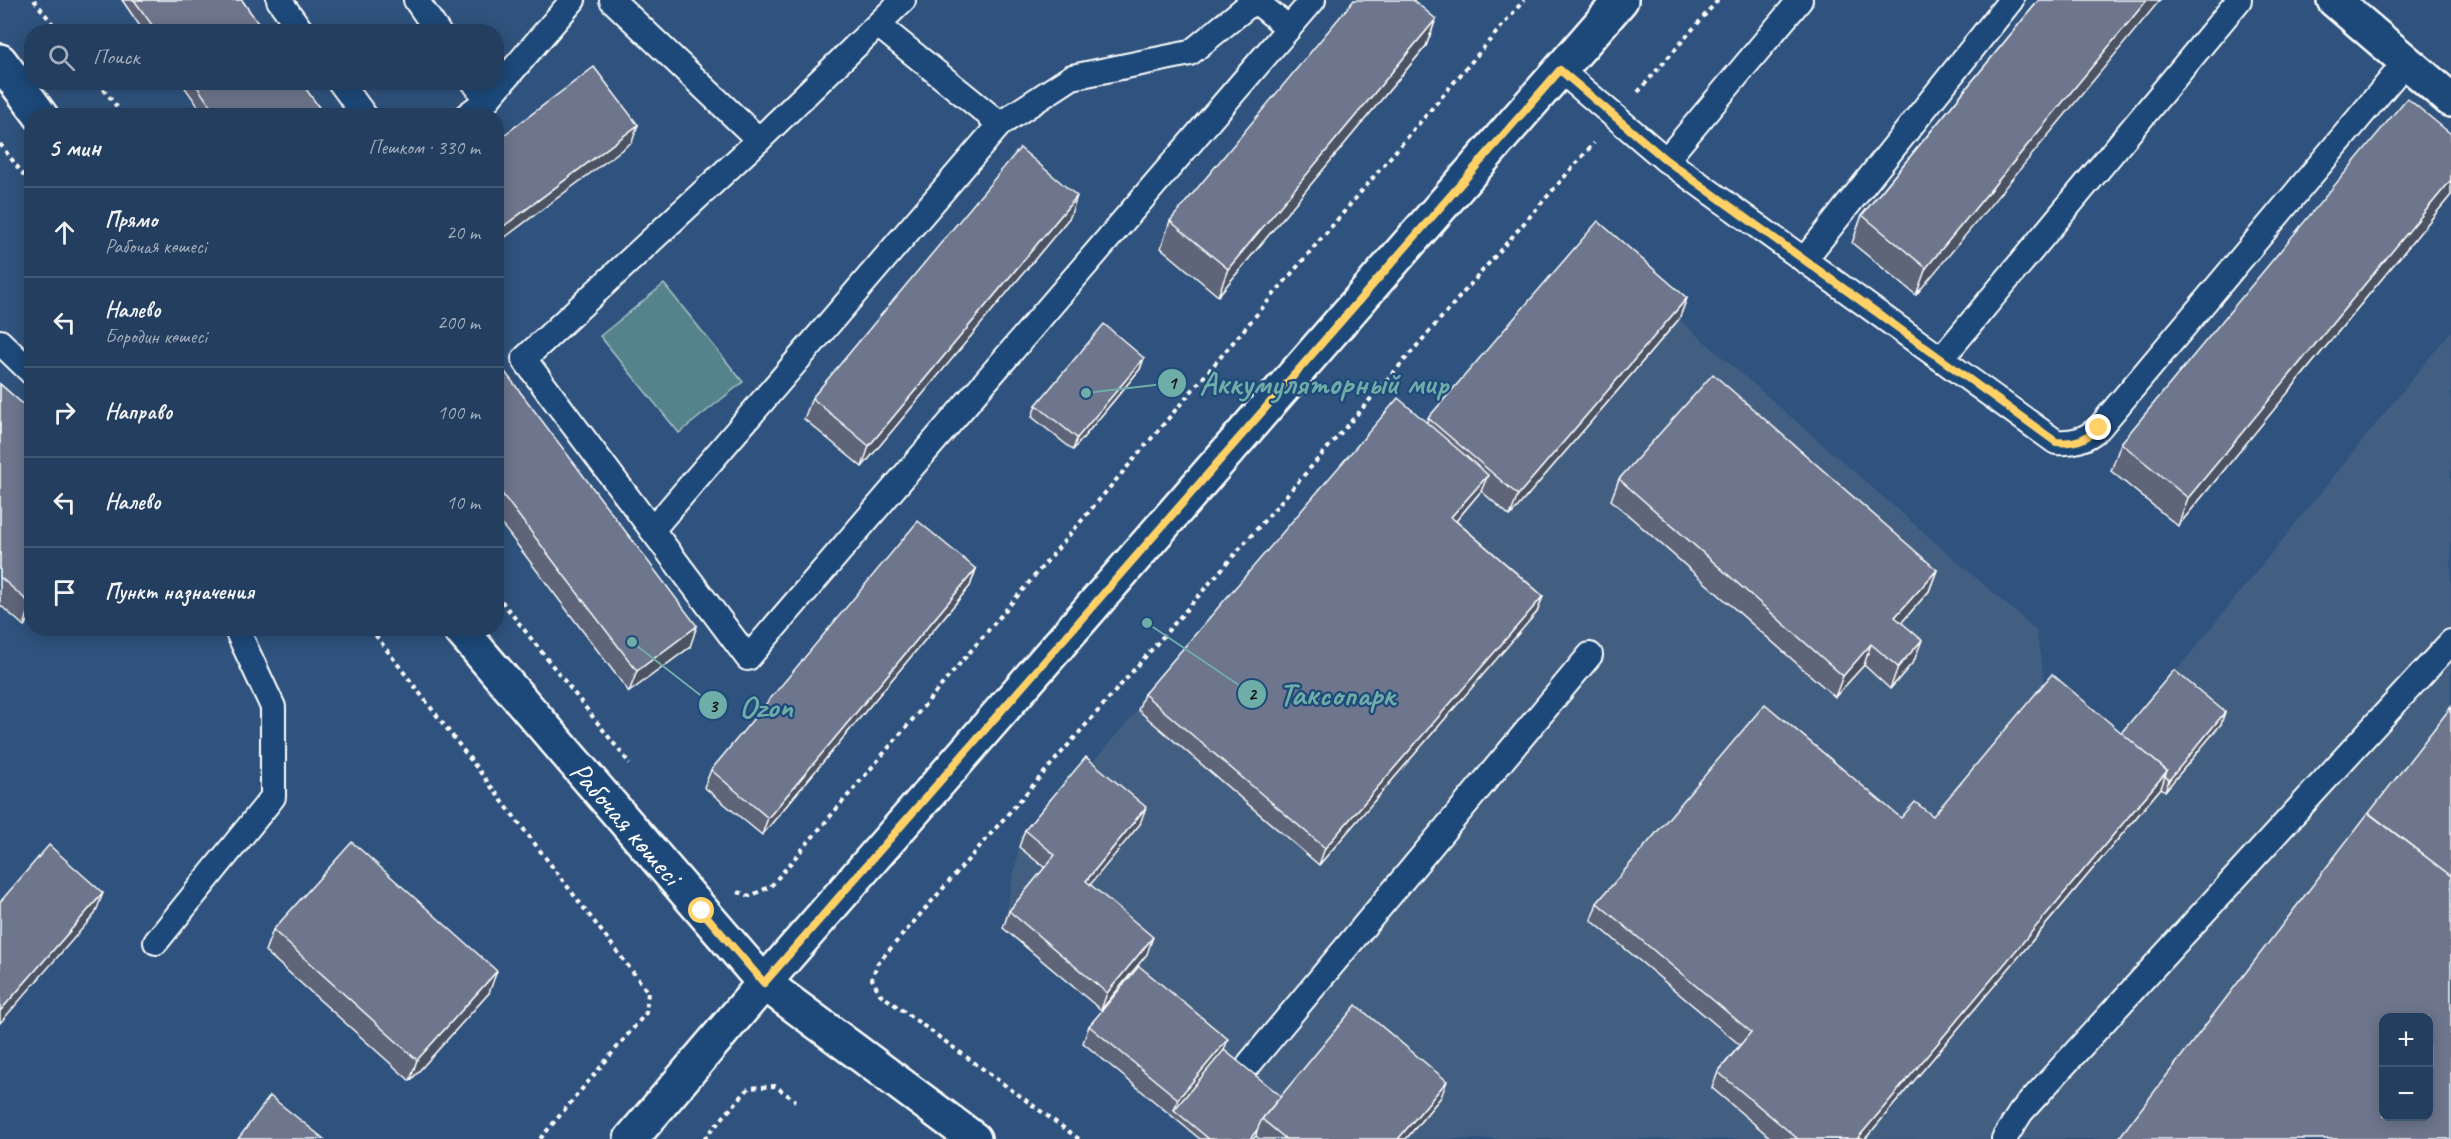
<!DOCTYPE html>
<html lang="ru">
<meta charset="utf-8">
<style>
body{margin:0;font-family:Caveat,sans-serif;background:#2b4564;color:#f1f3f6}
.controls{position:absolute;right:18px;bottom:18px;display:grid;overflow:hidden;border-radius:12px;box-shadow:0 3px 15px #0003}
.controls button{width:54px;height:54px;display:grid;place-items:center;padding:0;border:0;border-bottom:2px solid #405773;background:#233e5e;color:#f1f3f6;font:30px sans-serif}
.stop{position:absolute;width:18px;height:18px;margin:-14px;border:4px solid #ffd166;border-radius:50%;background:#fff}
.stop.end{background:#ffd166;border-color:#fff;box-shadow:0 2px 6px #0008}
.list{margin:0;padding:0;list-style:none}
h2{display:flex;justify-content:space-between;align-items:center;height:78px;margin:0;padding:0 24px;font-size:26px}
h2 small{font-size:20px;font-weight:400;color:#a3aebc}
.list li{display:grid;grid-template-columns:39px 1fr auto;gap:18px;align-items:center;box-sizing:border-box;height:90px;padding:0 24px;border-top:2px solid #405773}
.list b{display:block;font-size:22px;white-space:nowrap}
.list p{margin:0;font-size:20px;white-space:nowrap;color:#a3aebc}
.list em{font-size:20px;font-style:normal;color:#a3aebc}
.icon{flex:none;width:33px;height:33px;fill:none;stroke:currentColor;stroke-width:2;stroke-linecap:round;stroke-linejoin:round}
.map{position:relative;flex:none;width:2451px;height:1139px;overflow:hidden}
.search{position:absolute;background:#233e5e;box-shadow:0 3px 15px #0003;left:24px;top:24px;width:480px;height:66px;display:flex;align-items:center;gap:15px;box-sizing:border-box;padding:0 21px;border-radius:24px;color:#a3aebc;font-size:22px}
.panel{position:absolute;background:#233e5e;box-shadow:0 3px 15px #0003;left:24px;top:108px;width:480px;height:528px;border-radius:24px}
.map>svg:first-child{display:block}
</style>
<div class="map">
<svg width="2451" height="1139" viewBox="0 0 2451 1139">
<rect width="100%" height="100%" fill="#2f537e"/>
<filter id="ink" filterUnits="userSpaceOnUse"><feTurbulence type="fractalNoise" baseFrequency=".0167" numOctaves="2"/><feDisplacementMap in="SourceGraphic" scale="12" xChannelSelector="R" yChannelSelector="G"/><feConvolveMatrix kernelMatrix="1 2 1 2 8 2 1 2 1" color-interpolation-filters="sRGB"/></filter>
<g filter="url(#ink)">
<path fill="#425e82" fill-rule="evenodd" d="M1590 242 2036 630 2046 691 2114 748 2451 331V1139H1259L1255 1136 1253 1139H1199L1083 1043 1101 1010 1003 928 1019 847 1138 710 1420 439ZM2384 1018H2428V1116H2384Z"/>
<polygon fill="#55838c" stroke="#aac1c6" stroke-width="1.5" points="664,284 743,382 679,433 600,336"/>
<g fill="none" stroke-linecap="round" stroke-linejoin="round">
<defs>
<g id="lane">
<polyline points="279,0 302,32"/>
<polyline points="416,0 438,32"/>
<polyline points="612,0 759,140"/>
<polyline points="903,0 759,140 524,359 748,658 1313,0"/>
<polyline points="1254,0 1289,28"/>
<polyline points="878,25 1000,124"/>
<path d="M1560 70 1666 160 2056 442C2074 443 2085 440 2099 428L2405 63"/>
<polyline points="340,82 365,116"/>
<polyline points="474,82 487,100"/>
<polyline points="466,116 487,100 573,0"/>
<polyline points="1666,160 1800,0"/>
<polyline points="1804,260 2011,0"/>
<polyline points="0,342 32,373"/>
<polyline points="1942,358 2239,0"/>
<polyline points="652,530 1000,124 1072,77 1190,53 1255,0"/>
<polyline points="156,942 273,797 273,707 236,628"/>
<polyline points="1250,1063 1590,655"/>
<polyline points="2004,1139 2021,1112 2451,642"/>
</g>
<g id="street">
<polyline points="2334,0 2451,100"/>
<polyline points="0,61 41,116"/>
<polyline points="459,628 764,983 974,1139"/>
</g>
<polyline id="secondary" points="631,1139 764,983 1621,0"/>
</defs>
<use href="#lane" stroke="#fff" stroke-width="28"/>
<use href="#street" stroke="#fff" stroke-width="38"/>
<use href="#secondary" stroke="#fff" stroke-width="38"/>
<g stroke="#fff" stroke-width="4" stroke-dasharray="4.5 4.5" stroke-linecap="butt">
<polyline points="34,0 59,32"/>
<polyline points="98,82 124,116"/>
<polyline points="1638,92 1718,0"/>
<polyline points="0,144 32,186"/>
<polyline points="496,594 630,764"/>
<polyline points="370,628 648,992 646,1013 540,1139"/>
<polyline points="738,892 750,896 771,886 1524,0"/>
<polyline points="704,1139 749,1088 775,1086 796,1101"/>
<polyline points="1079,1139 880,994 872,979 877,964 1594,143"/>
</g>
<use href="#lane" stroke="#1f4a7a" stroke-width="24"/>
<use href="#street" stroke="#1f4a7a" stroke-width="33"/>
<use href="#secondary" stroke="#1f4a7a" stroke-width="33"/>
</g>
<g fill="#5e6579" stroke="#fff" stroke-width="1.5">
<polygon points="122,0 242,0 264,32 144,32"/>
<polygon points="2039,0 1916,295 1852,243 1862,215"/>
<polygon points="1436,19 1426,46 1218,296 1161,248 1170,221"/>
<polygon points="181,82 301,82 325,116 205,116"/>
<polygon points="2451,134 2451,195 2178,526 2111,471 2121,443"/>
<polygon points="1070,217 862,467 804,419 812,398"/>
<polygon points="1687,298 1679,319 1510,516 1481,491 1456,521 1543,596 1537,612 1319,865 1138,710 1144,694 1427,422 1428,418"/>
<polygon points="1144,358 1140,369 1073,450 1032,417 1036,405"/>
<polygon points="496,360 690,647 629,692 496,517"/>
<polygon points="0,384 32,412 32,616 24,626 0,605"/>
<polygon points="1619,479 1937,570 1929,591 1902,622 1914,661 1890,689 1864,665 1835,697 1611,500"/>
<polygon points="976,569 970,586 762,835 704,787 711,770"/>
<polygon points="2221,724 2165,791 2161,788 1865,1139 1772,1139 1712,1088 1718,1072 1740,1045 1591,920 1597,903 1901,818 1933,816 2121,733"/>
<polygon points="1140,824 1090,884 1147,954 1101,1010 1003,928 1009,911 1045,868 1019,847 1025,830"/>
<polygon points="273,930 489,993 410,1081 265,951"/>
<polygon points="1089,1026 1281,1096 1441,1097 1406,1139 1259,1139 1256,1136 1253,1139 1200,1139 1083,1043"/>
</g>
<g fill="#4c5363" stroke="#fff" stroke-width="1.5">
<polygon points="2147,0 2160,0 1916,295 1926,268"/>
<polygon points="1436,19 1426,46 1218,296 1228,269"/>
<polygon points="638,125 632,142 496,244 496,232"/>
<polygon points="2451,180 2451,195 2178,526 2188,498"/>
<polygon points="1077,196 1070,217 862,467 869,446"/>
<polygon points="1687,298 1679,319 1510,516 1518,495"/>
<polygon points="1144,358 1140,369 1073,450 1077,438"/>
<polygon points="1488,475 1481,491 1445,534 1451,517"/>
<polygon points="976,569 970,586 762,835 768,818"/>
<polygon points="1937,570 1929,591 1888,638 1895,617"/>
<polygon points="1543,596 1537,612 1319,865 1325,848"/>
<polygon points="31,604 32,616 24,626"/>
<polygon points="697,626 690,647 629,692 637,671"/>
<polygon points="1922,640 1914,661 1890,689 1898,667"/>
<polygon points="1871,644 1864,665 1835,697 1843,676"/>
<polygon points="2225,712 2221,724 2165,791 2169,780"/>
<polygon points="2167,771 2161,788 1865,1139 1857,1139"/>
<polygon points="1146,807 1140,824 1080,897 1086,881"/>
<polygon points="103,893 95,914 0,1023 0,1011"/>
<polygon points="1153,937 1147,954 1101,1010 1107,993"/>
<polygon points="497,971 489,993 410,1081 417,1060"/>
<polygon points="1228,1039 1222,1056 1174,1110 1178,1099"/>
<polygon points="1447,1081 1441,1097 1406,1139 1398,1139"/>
<polygon points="1257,1130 1256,1136 1253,1139 1250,1139"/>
</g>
<g fill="#6d768d" stroke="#fff" stroke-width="1.5" fill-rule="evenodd">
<polygon points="134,0 242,0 264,32 157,32"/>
<polygon points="1354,0 1413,0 1436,19 1228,269 1170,221"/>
<polygon points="2039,0 2147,0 1926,268 1862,215"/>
<polygon points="594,67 638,125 496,232 496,141"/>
<polygon points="194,82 301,82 325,116 217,116"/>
<polygon points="2407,98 2451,134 2451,180 2188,498 2121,443"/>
<polygon points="1020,148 1077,196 869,446 812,398"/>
<polygon points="1598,221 1687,298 1518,495 1428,418"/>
<polygon points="1104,324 1144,358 1077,438 1036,405"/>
<polygon points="496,360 697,626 637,671 496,486"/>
<polygon points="1713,374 1937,570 1895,617 1922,640 1898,667 1871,644 1843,676 1619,479"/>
<polygon points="0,384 32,412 31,604 0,577"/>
<polygon points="1398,398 1488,475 1451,517 1543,596 1325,848 1144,694"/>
<polygon points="918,521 976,569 768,818 711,770"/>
<polygon points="2174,670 2225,712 2169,780 2165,776 2167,771 2121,733"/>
<polygon points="2052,674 2167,771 1857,1139 1798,1139 1718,1072 1751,1032 1597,903 1765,704 1901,818 1915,802 1933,816"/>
<polygon points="2451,707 2451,876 2369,813"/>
<polygon points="1086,757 1146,807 1086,881 1153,937 1107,993 1009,911 1055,855 1025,830"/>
<path d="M2368 813 2451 876V1139H2118ZM2384 1017H2428V1116H2384Z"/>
<polygon points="352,842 497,971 417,1060 273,930"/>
<polygon points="49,845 103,893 0,1011 0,902"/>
<polygon points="1139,966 1228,1039 1178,1099 1089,1026"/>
<polygon points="1356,1005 1447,1081 1398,1139 1286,1139 1262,1119"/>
<polygon points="1224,1050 1281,1096 1262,1119 1257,1130 1250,1139 1209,1139 1174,1110"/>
<polygon points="270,1096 324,1139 238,1139"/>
</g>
</g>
<g fill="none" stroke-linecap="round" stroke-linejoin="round" filter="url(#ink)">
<path stroke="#ffd166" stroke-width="8" d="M702 911 764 983 1560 70 1666 160 2056 442C2074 444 2085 440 2099 428"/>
</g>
<g text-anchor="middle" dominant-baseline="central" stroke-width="4.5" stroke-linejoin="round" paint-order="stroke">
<g font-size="30" fill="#fff" stroke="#1f4a7a">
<text transform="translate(626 823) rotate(49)">Рабочая көшесі</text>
</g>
</g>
<path fill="none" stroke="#6fada8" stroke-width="2" d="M1086 393L1172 383M1147 623L1252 694M632 642L713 705"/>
<g fill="#6fada8" stroke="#1f4a7a" stroke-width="2">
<circle cx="1086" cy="393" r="6"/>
<circle cx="1147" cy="623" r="6"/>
<circle cx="632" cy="642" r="6"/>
<circle cx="1172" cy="383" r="15"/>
<circle cx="1252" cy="694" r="15"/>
<circle cx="713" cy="705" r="15"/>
</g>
<g font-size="18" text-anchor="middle" font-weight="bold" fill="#111">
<text x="1172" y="389">1</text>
<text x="1252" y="700">2</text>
<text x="713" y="712">3</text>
</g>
<g font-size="32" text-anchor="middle" font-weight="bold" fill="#6fada8" stroke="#1f4a7a" stroke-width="4.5" stroke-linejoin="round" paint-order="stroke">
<text x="1324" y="394">Аккумуляторный мир</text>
<text x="1337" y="705">Таксопарк</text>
<text x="766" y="717">Ozon</text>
</g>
</svg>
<div class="controls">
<button>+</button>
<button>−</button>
</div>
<div class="stop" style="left:702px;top:911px"></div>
<div class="stop end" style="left:2099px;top:428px"></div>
<div class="search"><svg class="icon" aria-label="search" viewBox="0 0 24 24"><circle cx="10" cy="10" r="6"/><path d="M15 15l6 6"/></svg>Поиск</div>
<section class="panel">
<h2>5 мин<small>Пешком · 330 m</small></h2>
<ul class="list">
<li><svg class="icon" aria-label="ahead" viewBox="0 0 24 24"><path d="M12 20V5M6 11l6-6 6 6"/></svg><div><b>Прямо</b><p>Рабочая көшесі</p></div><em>20 m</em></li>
<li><svg class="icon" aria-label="left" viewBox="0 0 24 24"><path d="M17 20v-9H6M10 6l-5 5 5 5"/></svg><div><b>Налево</b><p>Бородин көшесі</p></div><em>200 m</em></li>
<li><svg class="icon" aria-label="right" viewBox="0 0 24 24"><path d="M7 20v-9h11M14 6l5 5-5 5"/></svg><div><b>Направо</b></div><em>100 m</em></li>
<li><svg class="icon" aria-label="left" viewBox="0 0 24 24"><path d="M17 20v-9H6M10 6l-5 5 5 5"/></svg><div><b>Налево</b></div><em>10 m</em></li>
<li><svg class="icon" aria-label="arrive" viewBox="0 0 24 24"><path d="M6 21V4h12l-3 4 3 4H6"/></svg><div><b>Пункт назначения</b></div></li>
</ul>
</section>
</div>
